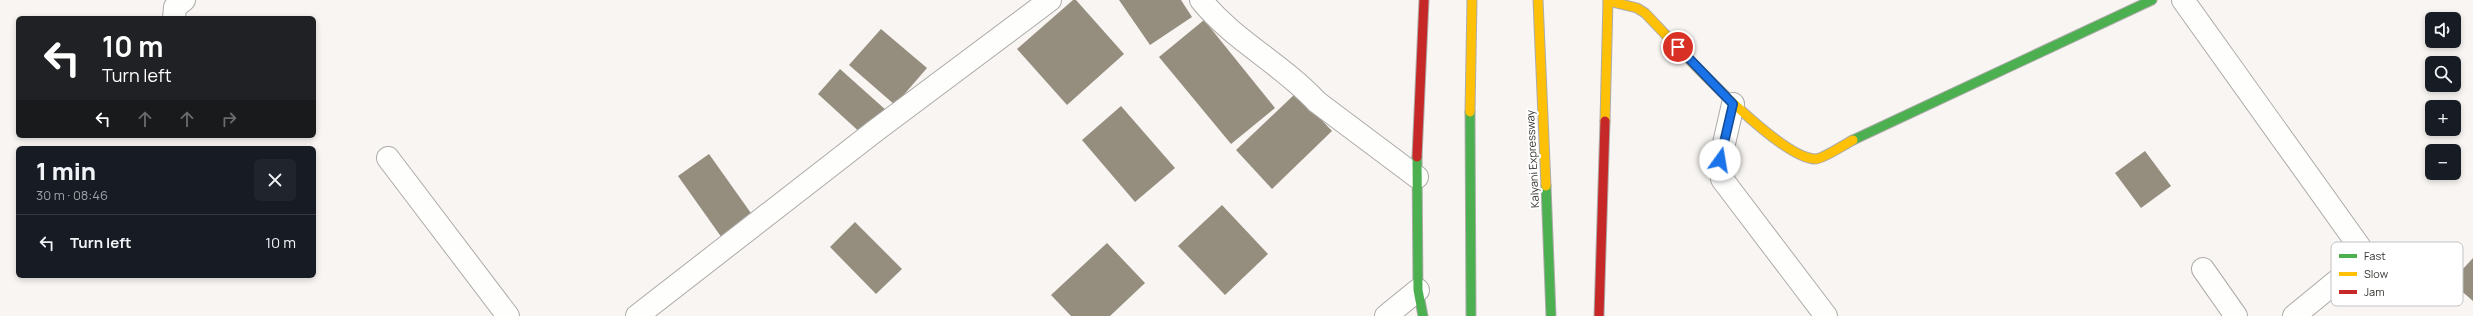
<!DOCTYPE html>
<html lang="en">
<head>
<meta charset="utf-8">
<style>
  body { margin:0; font-family:Manrope,sans-serif; background:#20242c; color:#f1f3f6; height:100vh; display:flex; flex-direction:column; font-size:15px; white-space:nowrap }
  * { box-sizing:border-box; margin:0 }
  p { font-size:13px; color:#9ea1a6 }
  .icon { flex:none; width:22px; height:22px; fill:none; stroke:currentColor; stroke-width:2; stroke-linecap:round; stroke-linejoin:round }
  .map { position:relative; flex:1; overflow:hidden }
  .details { position:absolute; left:16px; top:146px; width:300px; height:132px; display:flex; flex-direction:column; background:#171b24; border-radius:6px; box-shadow:0 2px 6px #0003 }
  .details>* { flex:none }
  .guide { position:absolute; left:16px; top:16px; width:300px; height:122px; border-radius:6px; box-shadow:0 2px 6px #0003; background:#202124; color:#fff; overflow:hidden }
  .controls { position:absolute; left:2425px; top:12px; display:grid; gap:8px }
  .controls a { display:grid; place-items:center; width:36px; height:36px; border-radius:6px; background:#171b24; box-shadow:0 2px 6px #0003; font-size:20px }
  .pin { position:absolute; display:grid; place-items:center; width:34px; height:34px; color:#fff; margin:-17px; border:2px solid #fff; border-radius:50%; box-shadow:0 1px 4px #0007 }
  .me { position:absolute; width:44px; margin:-22px; rotate:13deg; stroke-linejoin:round; filter:drop-shadow(0 0 3px #0008) }
  .turn { display:flex; align-items:center; gap:14px; height:84px; padding:0 20px; font-size:18px }
  .turn .icon { width:52px; height:52px; stroke-width:2.5 }
  .turn b { display:block; font-size:28px; line-height:34px }
  .lanes { display:flex; align-items:center; height:38px; padding:0 20px; background:#0003; justify-content:center; gap:20px; direction:ltr }
  .lanes .off { opacity:.35 }
  .round { display:grid; place-items:center; flex:none; width:42px; height:42px; border-radius:6px; background:#20242c }
  .head { display:flex; align-items:center; justify-content:space-between; height:68px; padding:0 20px }
  h1 { font-size:24px; font-weight:800; line-height:30px }
  ul { padding:0; list-style:none }
  li { display:flex; align-items:center; gap:12px; height:56px; padding:0 20px; border-top:1px solid #363941 }
  li div { flex:1 }
  li b { display:block; font-size:15px }
  li em { font-style:normal }
  .map>svg:first-child { display:block }
  .building { fill:#958e7f }
  .lines { fill:none; stroke-linecap:round; stroke-linejoin:round }
  .street-casing { stroke:#adaba9; stroke-width:24 }
  .fast-casing { stroke:#adaba9; stroke-width:11 }
  .slow-casing { stroke:#adaba9; stroke-width:11 }
  .jam-casing { stroke:#adaba9; stroke-width:11 }
  .street { stroke:#fefefd; stroke-width:22 }
  .fast { stroke:#4caf50; stroke-width:9 }
  .slow { stroke:#ffc107; stroke-width:9 }
  .jam { stroke:#c62828; stroke-width:9 }
  .route-casing { stroke:#114b97; stroke-width:10 }
  .route { stroke:#1a73e8; stroke-width:7 }
  .labels { text-anchor:middle; dominant-baseline:central; stroke-width:4; stroke-linejoin:round; paint-order:stroke }
  .street-label { font-size:11px; fill:#363532; stroke:#fff }
  .key { fill:#fff; stroke:#c3c2c2; stroke-width:1 }
  .key-label { font-size:11px; fill:#363532 }
</style>
</head>
<body>
<div class="map">
<svg width="2473" height="316" viewBox="0 0 2473 316">
  <rect width="100%" height="100%" fill="#f8f5f2"/>
  <!-- building -->
  <g class="building">
    <polygon points="1073,0 1076,0 1124,54 1067,105 1017,49"/>
    <polygon points="1119,0 1181,0 1192,17 1150,45"/>
    <polygon points="1204,20 1275,108 1231,144 1159,57"/>
    <polygon points="881,29 927,68 895,105 849,65"/>
    <polygon points="840,69 887,111 864,136 818,94"/>
    <polygon points="1296,93 1332,131 1272,189 1236,150"/>
    <polygon points="1121,106 1175,168 1135,202 1082,140"/>
    <polygon points="2145,151 2171,186 2141,208 2115,173"/>
    <polygon points="709,154 753,216 722,238 678,176"/>
    <polygon points="1222,205 1268,254 1225,295 1178,246"/>
    <polygon points="855,222 902,269 876,294 830,247"/>
    <polygon points="1107,243 1145,283 1110,316 1071,316 1051,295"/>
    <polygon points="2473,258 2473,301 2451,282"/>
  </g>
  <g class="lines">
    <defs>
      <g id="street">
        <path d="M1201,0C1233,40 1282,64 1317,102L1417,177"/>
        <polyline points="2183,0 2359,246 2361,254 2360,262 2294,316"/>
        <polyline points="174,18 175,7 184,0"/>
        <polyline points="1733,104 1720,161 1722,179 1826,316"/>
        <polyline points="388,158 508,316"/>
        <polyline points="2203,269 2236,316"/>
        <polyline points="637,316 875,131 1050,0"/>
        <polyline points="1386,316 1418,290"/>
      </g>
      <g id="fast">
        <polyline points="1470,112 1471,316"/>
        <polyline points="1853,140 2152,0"/>
        <polyline points="1417,157 1418,290 1423,316"/>
        <polyline points="1546,186 1551,316"/>
      </g>
      <g id="slow">
        <polyline points="1538,0 1546,186"/>
        <path d="M1608,1L1637,8L1645,13C1674,43 1777,158 1815,159C1823,159 1845,144 1853,140"/>
        <polyline points="1470,112 1472,0"/>
        <polyline points="1605,121 1608,0"/>
      </g>
      <g id="jam">
        <polyline points="1417,157 1424,0"/>
        <polyline points="1599,316 1605,121"/>
      </g>
    </defs>
    <!-- street casing -->
    <use href="#street" class="street-casing"/>
    <!-- fast casing -->
    <use href="#fast" class="fast-casing"/>
    <!-- slow casing -->
    <use href="#slow" class="slow-casing"/>
    <!-- jam casing -->
    <use href="#jam" class="jam-casing"/>
    <!-- street -->
    <use href="#street" class="street"/>
    <!-- fast -->
    <use href="#fast" class="fast"/>
    <!-- slow -->
    <use href="#slow" class="slow"/>
    <!-- jam -->
    <use href="#jam" class="jam"/>
  </g>
  <g class="lines">
    <defs>
      <polyline id="route" points="1678,47 1733,104 1720,160"/>
    </defs>
    <!-- route casing -->
    <use href="#route" class="route-casing"/>
    <!-- route -->
    <use href="#route" class="route"/>
  </g>
  <g class="labels">
    <!-- street labels -->
    <g class="street-label">
      <text transform="translate(1532 159) rotate(-93)">Kalyani Expressway</text>
    </g>
  </g>
  <!-- legend -->
  <rect x="2331" y="242" width="132" height="64" rx="6" class="key"/>
  <rect x="2339" y="254" width="18" height="4" fill="#4caf50"/>
  <rect x="2339" y="272" width="18" height="4" fill="#ffc107"/>
  <rect x="2339" y="290" width="18" height="4" fill="#c62828"/>
  <g class="key-label">
    <text x="2364" y="260">Fast</text>
    <text x="2364" y="278">Slow</text>
    <text x="2364" y="296">Jam</text>
  </g>
</svg>
<div class="controls">
<a><svg class="icon" aria-label="sound" viewBox="0 0 24 24"><path d="M4 9h4l5-4v14l-5-4H4zM17 9q2 3 0 6"/></svg></a>
<a><svg class="icon" aria-label="search" viewBox="0 0 24 24"><circle cx="10" cy="10" r="6"/><path d="M15 15l6 6"/></svg></a>
<a>+</a>
<a>−</a>
</div>
<div class="pin" style="left:1678px;top:47px;background:#d93025"><svg class="icon" aria-label="arrive" viewBox="0 0 24 24"><path d="M6 21V4h12l-3 4 3 4H6"/></svg></div>
<svg class="me" style="left:1720px;top:160px" viewBox="-20 -20 40 40"><circle r="19" fill="#fff"/><path d="M0-13L10 11 0 6-10 11z" fill="#1a73e8"/></svg>
<div class="guide">
<div class="turn"><svg class="icon" aria-label="left" viewBox="0 0 24 24"><path d="M17 20v-9H6M10 6l-5 5 5 5"/></svg><div><b>10 m</b>Turn left</div></div>
<div class="lanes"><svg class="icon" aria-label="left" viewBox="0 0 24 24"><path d="M17 20v-9H6M10 6l-5 5 5 5"/></svg><svg class="icon off" aria-label="ahead" viewBox="0 0 24 24"><path d="M12 20V5M6 11l6-6 6 6"/></svg><svg class="icon off" aria-label="ahead" viewBox="0 0 24 24"><path d="M12 20V5M6 11l6-6 6 6"/></svg><svg class="icon off" aria-label="right" viewBox="0 0 24 24"><path d="M7 20v-9h11M14 6l5 5-5 5"/></svg></div>
</div>
<section class="details">
<div class="head"><div><h1>1 min</h1><p>30 m · 08:46</p></div><a class="round"><svg class="icon" aria-label="close" viewBox="0 0 24 24"><path d="M6 6l12 12M18 6L6 18"/></svg></a></div>
<ul>
<li><svg class="icon" aria-label="left" viewBox="0 0 24 24"><path d="M17 20v-9H6M10 6l-5 5 5 5"/></svg><div><b>Turn left</b></div><em>10 m</em></li>
</ul>
</section>
</div>
</body>
</html>
